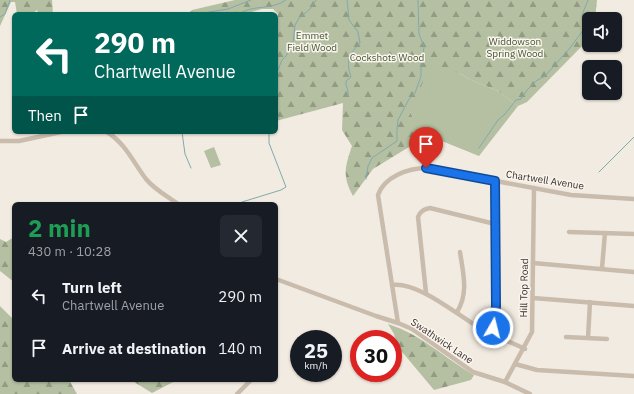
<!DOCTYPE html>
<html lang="en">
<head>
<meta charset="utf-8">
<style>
  body { margin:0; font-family:"IBM Plex Sans",sans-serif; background:#242831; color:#f1f3f6; height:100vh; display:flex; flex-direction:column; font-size:15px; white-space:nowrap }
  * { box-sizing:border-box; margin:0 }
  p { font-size:13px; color:#9ea1a6 }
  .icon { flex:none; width:22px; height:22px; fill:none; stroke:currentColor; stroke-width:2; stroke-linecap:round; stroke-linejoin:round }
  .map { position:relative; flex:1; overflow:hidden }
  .drawer { position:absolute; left:12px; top:202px; width:266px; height:180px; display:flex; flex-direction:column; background:#171b24; border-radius:6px; box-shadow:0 1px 3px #0004 }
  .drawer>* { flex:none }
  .banner { position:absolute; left:12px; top:12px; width:266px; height:122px; border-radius:6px; box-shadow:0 1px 3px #0004; background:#00695c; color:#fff; overflow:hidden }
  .controls { position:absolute; left:582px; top:12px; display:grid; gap:8px }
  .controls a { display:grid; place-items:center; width:40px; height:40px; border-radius:6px; background:#171b24; box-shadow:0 1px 3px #0004; font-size:20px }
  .speed { position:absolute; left:290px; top:330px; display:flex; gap:8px; font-size:20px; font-weight:700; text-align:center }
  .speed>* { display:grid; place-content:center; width:52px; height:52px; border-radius:50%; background:#171b24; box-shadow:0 1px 3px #0004; line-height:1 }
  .speed small { font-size:10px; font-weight:400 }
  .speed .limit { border:6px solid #d22; background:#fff; color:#111 }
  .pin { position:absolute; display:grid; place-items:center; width:34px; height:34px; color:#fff; margin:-41px -17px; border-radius:50% 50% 50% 0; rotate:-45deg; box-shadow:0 0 4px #0007 }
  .pin .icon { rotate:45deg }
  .me { position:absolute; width:44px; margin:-22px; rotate:8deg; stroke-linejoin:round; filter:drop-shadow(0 0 3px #0008) }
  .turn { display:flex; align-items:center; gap:14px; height:84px; padding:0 16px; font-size:18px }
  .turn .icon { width:52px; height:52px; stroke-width:2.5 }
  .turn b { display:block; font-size:28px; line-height:34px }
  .then { display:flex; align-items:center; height:38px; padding:0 16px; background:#0003; gap:8px; font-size:15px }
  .round { display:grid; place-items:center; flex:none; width:42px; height:42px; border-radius:6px; background:#242831 }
  .headline { display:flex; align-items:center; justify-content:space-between; height:68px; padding:0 16px }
  h1 { font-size:24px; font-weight:800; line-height:30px; color:#1e9e55 }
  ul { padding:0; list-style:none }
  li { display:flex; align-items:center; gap:12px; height:52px; padding:0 16px }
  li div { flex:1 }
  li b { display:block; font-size:15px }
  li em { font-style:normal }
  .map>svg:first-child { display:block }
  .forest { fill:url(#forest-firs) }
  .green { fill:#b4c0a1 }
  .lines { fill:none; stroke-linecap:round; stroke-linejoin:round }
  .stream { stroke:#81a9ad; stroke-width:1 }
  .minor { stroke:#c9bcad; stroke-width:4.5 }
  .route-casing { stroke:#114b97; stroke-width:10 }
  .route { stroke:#1a73e8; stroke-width:7 }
  .labels { text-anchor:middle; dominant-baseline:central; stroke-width:3; stroke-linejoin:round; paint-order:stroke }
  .park-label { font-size:10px; fill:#455530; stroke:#f9f4ed }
  .street-label { font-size:10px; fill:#38302b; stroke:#f9f4ed }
</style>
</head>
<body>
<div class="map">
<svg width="634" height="394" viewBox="0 0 634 394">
  <defs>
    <pattern id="forest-firs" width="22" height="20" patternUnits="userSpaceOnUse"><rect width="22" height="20" fill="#b4c0a1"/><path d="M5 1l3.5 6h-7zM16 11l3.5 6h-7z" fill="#939c83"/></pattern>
  </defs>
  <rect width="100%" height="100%" fill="#f2ebe1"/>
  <!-- forest -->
  <g class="forest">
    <polygon points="0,0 52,0 53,14 39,14 37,10 32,14 17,14 15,2 11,2 0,26"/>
    <path d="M235,0H597L595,19H589V36L584,44L527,102L518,106L498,91L471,80L459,73L410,111L418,129L409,147L373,169L353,196C342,176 345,167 352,146L342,130L343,103L276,121L278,14L273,9H262L244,14H187L192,10Z"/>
    <polygon points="14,237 14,282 0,271 0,239 6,242"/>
    <polygon points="0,306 14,320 14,380 69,380 77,394 0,394"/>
    <path d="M388,324C422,335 443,357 474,375L471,380L434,390L398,347L394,334Z"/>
    <polygon points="131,380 177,380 152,393"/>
  </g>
  <!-- green -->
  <g class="green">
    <polygon points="431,64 459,73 471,80 498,91 518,106 479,156 417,131 410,111"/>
    <polygon points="214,147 221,165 211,168 204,151"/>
  </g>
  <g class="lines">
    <!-- stream -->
    <g class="stream">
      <path d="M347,0L349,20L358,32L360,43C348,55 346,61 351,77L346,81C345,86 349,90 348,96"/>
      <polyline points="188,14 189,14"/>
      <polyline points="197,14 228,9 251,0"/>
      <path d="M239,14C253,4 270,11 286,0"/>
      <polyline points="0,17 5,14 10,0"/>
      <polyline points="276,75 282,60 286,56 293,43 295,25 299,18 310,9 316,0"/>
      <polyline points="182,132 185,154 191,168"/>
      <polyline points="479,148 498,120 505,114 516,100 521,99 527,90 536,81 545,76 570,48 584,29 582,15 588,0"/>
      <polyline points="599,172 634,137"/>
      <polyline points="366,179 368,166 372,158 397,141 397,129 398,120 409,99 415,93 421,76 421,64 424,47 419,34 418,0"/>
      <polyline points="242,202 281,190 286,187 269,143 269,132"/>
    </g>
    <!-- minor -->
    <g class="minor">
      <path d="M107,132C126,144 133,162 146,179C155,190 167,196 178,204"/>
      <polyline points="0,141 19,141 61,132"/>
      <polyline points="569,232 634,234"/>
      <polyline points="533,263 634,272"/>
      <polyline points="602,268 605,233"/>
      <polyline points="276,279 376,316 398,323 412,329 473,372 505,382 530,394"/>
      <path d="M392,285C417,281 456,314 477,326C492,336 509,341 525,349"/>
      <path d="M426,293L418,217C420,211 424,209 430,208L495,224"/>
      <polyline points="533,298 634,306"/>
      <path d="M457,312C469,293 463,273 460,252"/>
      <path d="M398,323L378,195C384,177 408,168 426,168L571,195L634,199"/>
      <polyline points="491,334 496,306 495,181"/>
      <polyline points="566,337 607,339"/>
      <polyline points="588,338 590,302"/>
      <polyline points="515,364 537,370 634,376"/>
      <polyline points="505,382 532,332 534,188"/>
      <polyline points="237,394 251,380"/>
    </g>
  </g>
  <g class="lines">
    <defs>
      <polyline id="route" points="426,168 495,181 496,306 493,328"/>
    </defs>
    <!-- route casing -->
    <use href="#route" class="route-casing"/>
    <!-- route -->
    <use href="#route" class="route"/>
  </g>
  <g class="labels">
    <!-- park labels -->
    <g class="park-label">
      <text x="312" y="35">Emmet<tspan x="312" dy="12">Field Wood</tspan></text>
      <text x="515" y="41">Widdowson<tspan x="515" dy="12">Spring Wood</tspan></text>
      <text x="387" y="57">Cockshots Wood</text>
    </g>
    <!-- street labels -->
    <g class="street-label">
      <text transform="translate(545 180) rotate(9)">Chartwell Avenue</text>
      <text transform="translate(524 288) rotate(-89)">Hill Top Road</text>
      <text transform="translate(442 341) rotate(34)">Swathwick Lane</text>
    </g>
  </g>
</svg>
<div class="controls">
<a><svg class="icon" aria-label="sound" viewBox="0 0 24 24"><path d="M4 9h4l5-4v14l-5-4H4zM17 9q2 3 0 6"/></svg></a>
<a><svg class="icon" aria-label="search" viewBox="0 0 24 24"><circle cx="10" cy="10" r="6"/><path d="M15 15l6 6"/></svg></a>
</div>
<div class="speed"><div>25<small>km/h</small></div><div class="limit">30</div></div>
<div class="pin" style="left:426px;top:168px;background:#d93025"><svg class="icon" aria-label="arrive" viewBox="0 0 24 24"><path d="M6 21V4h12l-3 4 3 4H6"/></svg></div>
<svg class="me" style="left:493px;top:328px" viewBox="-20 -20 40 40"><circle r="17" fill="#1a73e8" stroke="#fff" stroke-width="3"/><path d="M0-11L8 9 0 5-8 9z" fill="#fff"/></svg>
<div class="banner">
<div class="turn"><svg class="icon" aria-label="left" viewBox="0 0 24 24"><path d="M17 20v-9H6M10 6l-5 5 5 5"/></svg><div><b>290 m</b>Chartwell Avenue</div></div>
<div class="then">Then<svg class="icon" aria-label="arrive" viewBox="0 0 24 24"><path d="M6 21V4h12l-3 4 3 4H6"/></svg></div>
</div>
<section class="drawer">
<div class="headline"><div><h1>2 min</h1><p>430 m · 10:28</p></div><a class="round"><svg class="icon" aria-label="close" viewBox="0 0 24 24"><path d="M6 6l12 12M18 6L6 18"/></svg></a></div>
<ul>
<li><svg class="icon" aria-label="left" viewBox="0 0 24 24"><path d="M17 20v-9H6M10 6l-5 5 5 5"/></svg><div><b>Turn left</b><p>Chartwell Avenue</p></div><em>290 m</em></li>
<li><svg class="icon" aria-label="arrive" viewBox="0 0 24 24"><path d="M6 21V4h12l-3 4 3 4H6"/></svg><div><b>Arrive at destination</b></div><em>140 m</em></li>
</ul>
</section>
</div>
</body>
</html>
